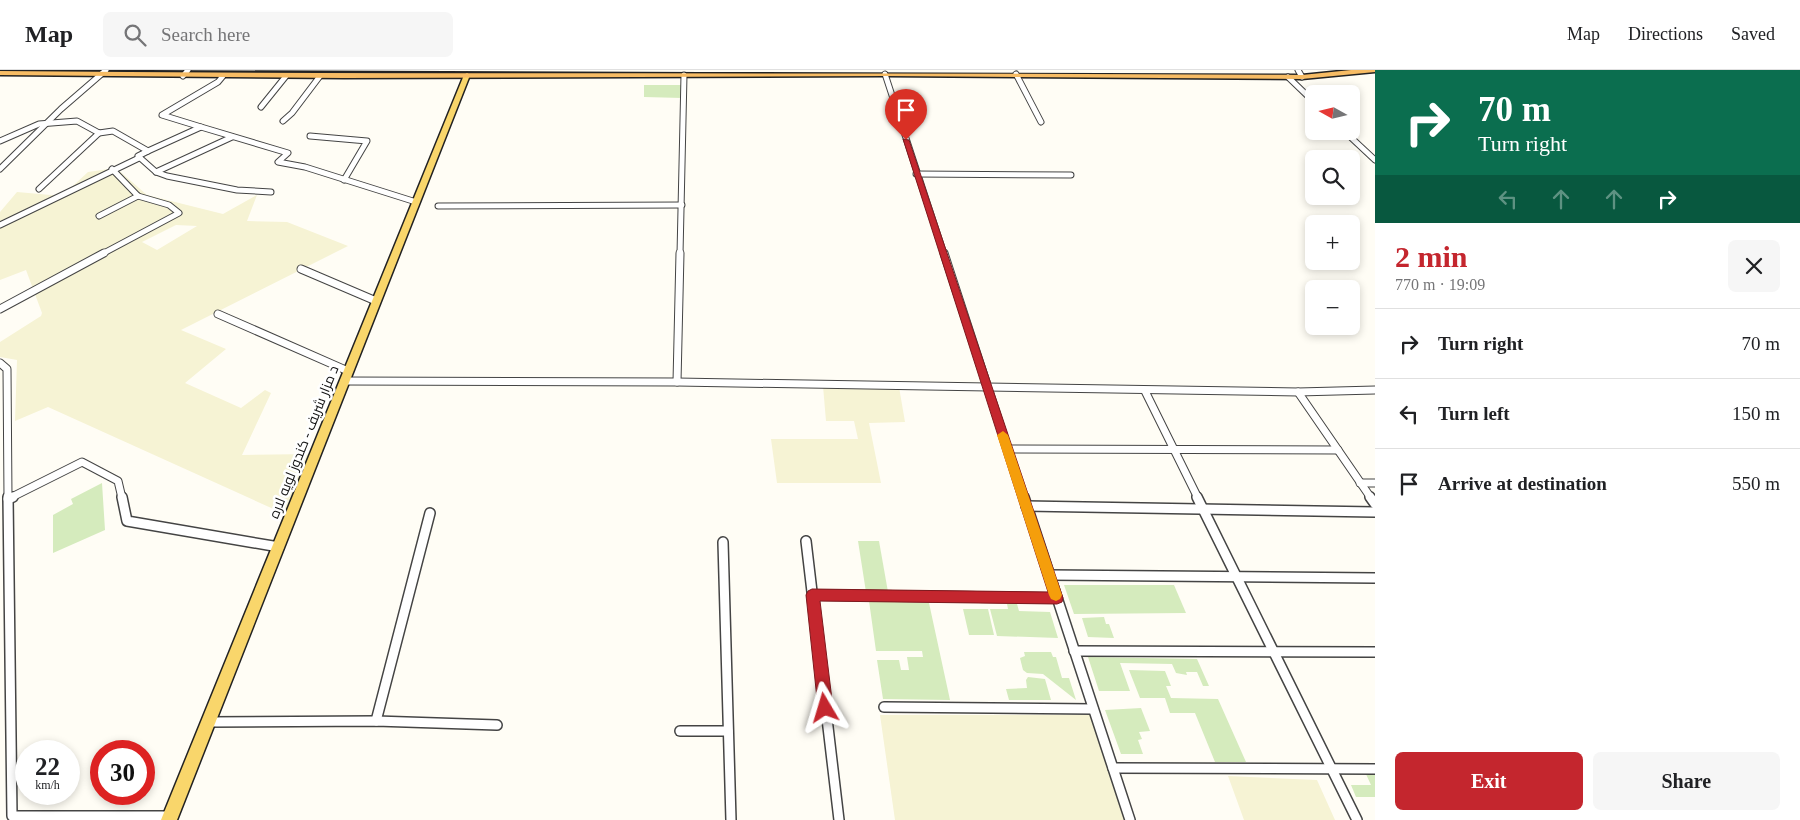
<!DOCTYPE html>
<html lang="en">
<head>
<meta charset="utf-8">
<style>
  body { margin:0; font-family:"Times New Roman",Cairo,serif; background:#f6f6f6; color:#202124; height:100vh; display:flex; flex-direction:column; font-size:19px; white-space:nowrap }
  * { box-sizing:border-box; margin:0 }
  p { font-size:16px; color:#757577 }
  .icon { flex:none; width:28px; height:28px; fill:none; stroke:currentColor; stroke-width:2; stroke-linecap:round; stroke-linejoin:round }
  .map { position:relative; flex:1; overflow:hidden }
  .sheet { display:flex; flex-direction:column; background:#fff; width:425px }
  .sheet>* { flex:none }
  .hud { background:#0b6e4f; color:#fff; overflow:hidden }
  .needle { width:32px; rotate:278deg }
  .controls { position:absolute; left:1305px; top:15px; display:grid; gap:10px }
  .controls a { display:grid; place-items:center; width:55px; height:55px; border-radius:8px; background:#fff; box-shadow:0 2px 8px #0003; font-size:25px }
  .speed { position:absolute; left:15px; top:670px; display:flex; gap:10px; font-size:25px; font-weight:700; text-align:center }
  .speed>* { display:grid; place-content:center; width:65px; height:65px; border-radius:50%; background:#fff; box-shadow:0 2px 8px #0003; line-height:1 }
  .speed small { font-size:12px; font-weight:400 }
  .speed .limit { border:8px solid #d22; background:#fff; color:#111 }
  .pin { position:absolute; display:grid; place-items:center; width:42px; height:42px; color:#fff; margin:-51px -21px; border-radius:50% 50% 50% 0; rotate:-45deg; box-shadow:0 0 5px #0007 }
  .pin .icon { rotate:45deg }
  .me { position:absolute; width:55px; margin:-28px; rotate:353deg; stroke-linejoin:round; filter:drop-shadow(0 0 4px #0008) }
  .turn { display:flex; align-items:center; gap:18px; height:105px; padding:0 20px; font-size:22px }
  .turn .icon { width:65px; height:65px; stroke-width:2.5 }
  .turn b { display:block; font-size:35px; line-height:42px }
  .lanes { display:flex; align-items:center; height:48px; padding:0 20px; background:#0003; justify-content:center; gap:25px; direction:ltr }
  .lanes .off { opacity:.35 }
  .round { display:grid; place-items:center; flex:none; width:52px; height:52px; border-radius:8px; background:#f6f6f6 }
  .summary { display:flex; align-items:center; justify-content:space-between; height:85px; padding:0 20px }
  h1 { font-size:30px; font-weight:600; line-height:38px; color:#c4262e }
  .button { display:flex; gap:10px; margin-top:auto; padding:10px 20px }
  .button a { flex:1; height:58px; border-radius:8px; background:#c4262e; color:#fff; font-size:20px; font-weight:600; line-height:58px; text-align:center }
  .button a+a { background:#f6f6f6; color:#202124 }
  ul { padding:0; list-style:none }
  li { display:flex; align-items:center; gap:15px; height:70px; padding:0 20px; border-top:1px solid #e0e0e0 }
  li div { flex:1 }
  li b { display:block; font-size:19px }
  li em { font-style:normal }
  header { display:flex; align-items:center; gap:30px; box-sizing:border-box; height:70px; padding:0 25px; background:#fff; border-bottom:1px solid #e0e0e0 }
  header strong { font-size:24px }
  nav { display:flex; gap:28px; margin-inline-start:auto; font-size:18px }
  .search { width:350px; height:45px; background:#f6f6f6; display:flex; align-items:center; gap:12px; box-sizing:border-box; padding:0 18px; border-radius:8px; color:#757577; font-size:19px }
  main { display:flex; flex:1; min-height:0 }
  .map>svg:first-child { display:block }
  .farmland { fill:#f6f3d4; fill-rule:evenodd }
  .green { fill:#d5ebbd }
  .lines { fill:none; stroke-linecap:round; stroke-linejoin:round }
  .minor-far2-casing { stroke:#444; stroke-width:7 }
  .minor-far1-casing { stroke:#444; stroke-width:9 }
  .minor-casing { stroke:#444; stroke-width:12 }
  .primary-casing { stroke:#222; stroke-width:3 }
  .trunk-casing { stroke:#222; stroke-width:3 }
  .minor-far2 { stroke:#fff; stroke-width:5 }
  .minor-far1 { stroke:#fff; stroke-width:7 }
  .minor { stroke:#fff; stroke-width:9 }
  .primary { fill:#f9d66b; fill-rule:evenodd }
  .trunk { fill:#f7bc64; fill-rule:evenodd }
  .route { fill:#c4262e; stroke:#7f191e }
  .slow { fill:#f59e0b }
  .labels { text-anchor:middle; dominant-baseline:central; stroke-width:5; stroke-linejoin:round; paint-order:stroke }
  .street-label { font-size:14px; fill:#111; stroke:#fff }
</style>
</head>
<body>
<header>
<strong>Map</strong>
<div class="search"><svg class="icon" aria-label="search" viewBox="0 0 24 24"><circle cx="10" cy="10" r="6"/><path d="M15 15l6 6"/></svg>Search here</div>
<nav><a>Map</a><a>Directions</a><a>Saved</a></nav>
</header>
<main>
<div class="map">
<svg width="1375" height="750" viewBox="0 0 1375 750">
  <rect width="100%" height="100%" fill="#fffdf5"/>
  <!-- farmland -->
  <g class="farmland">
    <path d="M116,98L147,125L223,144L257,125L247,151L287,152L348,176L181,260L226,279L185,313L241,338L265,320L271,323L242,385L313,384L289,446L48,337L15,351L17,290L0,287V272L41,246L42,243L26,200L0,210V142L17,122L62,126L88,102ZM176,155L197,156L157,180L142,172Z"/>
    <polygon points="823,316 899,317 905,352 869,353 881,413 777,413 771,369 858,369 854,351 826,351"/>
    <polygon points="880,645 1090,645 1124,750 895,750"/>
    <polygon points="1228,706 1317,710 1335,750 1244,750"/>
  </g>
  <!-- green -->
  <g class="green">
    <polygon points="644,15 683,15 682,28 644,27"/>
    <polygon points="102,413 105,460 53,483 53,445 73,434 71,429"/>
    <polygon points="858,471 879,471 888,522 866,522"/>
    <polygon points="1064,515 1174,515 1186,543 1074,544"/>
    <polygon points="869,531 929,533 950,630 883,629 877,590 899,590 901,600 909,600 907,587 923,587 922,581 876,581"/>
    <polygon points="1007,534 1017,534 1019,541 1050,542 1058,568 997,566 990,539 1008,539"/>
    <polygon points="963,539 988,539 994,565 969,565"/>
    <polygon points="1104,547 1106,554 1109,554 1114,568 1088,567 1082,548"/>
    <polygon points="1024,582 1051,582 1053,587 1056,587 1062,608 1069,608 1076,630 1043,604 1027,603 1023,600 1020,588 1025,586"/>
    <polygon points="1088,587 1197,589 1209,616 1203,616 1197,602 1186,602 1187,605 1176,603 1172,594 1120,593 1130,621 1099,621"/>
    <polygon points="1129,600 1165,601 1171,616 1166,616 1171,628 1218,629 1246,692 1215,692 1195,643 1170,643 1165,628 1140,628"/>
    <polygon points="1028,607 1045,609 1051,630 1009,630 1006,619 1027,618 1026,610"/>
    <polygon points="1141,638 1150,661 1139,662 1142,669 1138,670 1143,684 1121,684 1105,640"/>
    <polygon points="1365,702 1375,703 1375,727 1356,727 1351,715 1371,715"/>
  </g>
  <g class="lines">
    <defs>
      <g id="minor-far2">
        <polyline points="1298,0 1302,7"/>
        <polyline points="885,4 944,184"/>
        <polyline points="1016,4 1041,52"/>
        <polyline points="183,6 188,0"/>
        <polyline points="1288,7 1314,32"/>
        <polyline points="261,37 286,6"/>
        <polyline points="283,51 292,43 320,6"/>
        <polyline points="201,57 288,83 278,92 305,97 416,132"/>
        <polyline points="1344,61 1375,90"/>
        <polyline points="310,66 367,71 344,110"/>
        <polyline points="0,71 39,54 77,51 99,63 113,61 148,81 138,86 156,102 167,106 237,120 271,122"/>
        <polyline points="148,81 201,57 162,45 218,12 223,6"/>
        <polyline points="0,99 61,39 106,0"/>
        <polyline points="156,102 232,67"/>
        <polyline points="916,104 1071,105"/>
        <polyline points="39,119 99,63"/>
        <polyline points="438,136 682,135"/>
        <polyline points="99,146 138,126"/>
        <polyline points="0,155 139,88"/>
        <polyline points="102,184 179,143 169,135 138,126 112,99"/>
        <polyline points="680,184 684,5"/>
      </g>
      <g id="minor-far1">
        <polyline points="944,183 1024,428"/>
        <polyline points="301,199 376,231"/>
        <polyline points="0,239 104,183"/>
        <polyline points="218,244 348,301"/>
        <polyline points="0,293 7,299 8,428"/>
        <polyline points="344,311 677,312 1298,322 1375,320"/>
        <polyline points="677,312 680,183"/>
        <polyline points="1145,321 1198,428"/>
        <polyline points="1298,322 1371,428"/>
        <polyline points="1007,379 1338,380"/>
        <polyline points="1360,413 1375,413"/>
        <polyline points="10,428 82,392 118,411 122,428"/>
      </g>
      <g id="minor">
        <polyline points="8,427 12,746 171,746"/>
        <polyline points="122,427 127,451 279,477"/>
        <polyline points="1024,427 1130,750"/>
        <polyline points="1197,427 1357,750"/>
        <polyline points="1370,427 1375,434"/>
        <polyline points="8,429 13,427"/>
        <polyline points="1026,436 1375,442"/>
        <polyline points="806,471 839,750"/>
        <polyline points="723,472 731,750"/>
        <polyline points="1049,505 1375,508"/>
        <polyline points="812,525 1057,528"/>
        <polyline points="1074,581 1375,582"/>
        <polyline points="884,637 1093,639"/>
        <polyline points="376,651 430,443"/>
        <polyline points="207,652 376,651 497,655"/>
        <polyline points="680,661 728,661"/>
        <polyline points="1113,698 1375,699"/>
      </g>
      <polygon id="primary" points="467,3 470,5 177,750 161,750 464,5"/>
      <path id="trunk" d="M1351,0H1375V2L1302,9L885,6L344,8L0,5V1C434,5 868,2 1302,5Z"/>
    </defs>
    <!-- minor-far2 casing -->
    <use href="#minor-far2" class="minor-far2-casing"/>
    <!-- minor-far1 casing -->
    <use href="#minor-far1" class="minor-far1-casing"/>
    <!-- minor casing -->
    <use href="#minor" class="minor-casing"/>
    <!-- primary casing -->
    <use href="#primary" class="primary-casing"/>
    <!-- trunk casing -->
    <use href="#trunk" class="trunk-casing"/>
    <!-- minor-far2 -->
    <use href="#minor-far2" class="minor-far2"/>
    <!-- minor-far1 -->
    <use href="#minor-far1" class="minor-far1"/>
    <!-- minor -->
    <use href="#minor" class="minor"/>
    <!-- primary -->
    <use href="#primary" class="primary"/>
    <!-- trunk -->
    <use href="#trunk" class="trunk"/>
  </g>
  <!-- route -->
  <polygon class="route" points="903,69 909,70 1063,528 1062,532 1057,534 820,531 833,638 831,643 825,645 820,643 818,638 806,525 808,521 812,519 1048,522"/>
  <!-- slow -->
  <polygon class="slow" points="1003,361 1008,365 1062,525 1060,529 1056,531 1051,529 1049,525 997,365"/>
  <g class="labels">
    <!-- street labels -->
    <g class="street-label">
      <text transform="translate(304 372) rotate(-68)">د مزار شریف - کندوز لویه لاره</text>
    </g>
  </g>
</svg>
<div class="controls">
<a><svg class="needle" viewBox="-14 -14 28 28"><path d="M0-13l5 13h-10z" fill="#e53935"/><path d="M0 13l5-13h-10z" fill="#757577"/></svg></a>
<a><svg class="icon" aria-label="search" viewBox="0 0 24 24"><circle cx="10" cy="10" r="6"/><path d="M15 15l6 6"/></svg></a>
<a>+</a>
<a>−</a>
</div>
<div class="speed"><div>22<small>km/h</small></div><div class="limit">30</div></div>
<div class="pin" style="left:906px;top:70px;background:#d93025"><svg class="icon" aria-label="arrive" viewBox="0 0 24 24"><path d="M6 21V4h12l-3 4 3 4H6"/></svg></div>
<svg class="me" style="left:825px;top:638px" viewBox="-20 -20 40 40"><path d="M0-17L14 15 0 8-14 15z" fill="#c4262e" stroke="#fff" stroke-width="4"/></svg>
</div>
<section class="sheet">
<div class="hud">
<div class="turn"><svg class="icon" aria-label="right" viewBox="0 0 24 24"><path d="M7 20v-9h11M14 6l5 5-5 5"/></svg><div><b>70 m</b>Turn right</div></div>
<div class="lanes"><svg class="icon off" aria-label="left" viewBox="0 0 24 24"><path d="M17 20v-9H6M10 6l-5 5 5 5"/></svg><svg class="icon off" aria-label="ahead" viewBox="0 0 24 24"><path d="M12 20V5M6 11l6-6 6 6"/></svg><svg class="icon off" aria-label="ahead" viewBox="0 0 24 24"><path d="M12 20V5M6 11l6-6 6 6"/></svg><svg class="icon" aria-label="right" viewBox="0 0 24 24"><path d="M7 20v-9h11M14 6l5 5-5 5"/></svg></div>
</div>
<div class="summary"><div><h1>2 min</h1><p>770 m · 19:09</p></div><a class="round"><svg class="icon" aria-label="close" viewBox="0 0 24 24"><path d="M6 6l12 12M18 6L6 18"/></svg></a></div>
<ul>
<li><svg class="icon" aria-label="right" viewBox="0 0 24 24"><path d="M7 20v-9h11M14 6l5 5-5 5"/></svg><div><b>Turn right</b></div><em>70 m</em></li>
<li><svg class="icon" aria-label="left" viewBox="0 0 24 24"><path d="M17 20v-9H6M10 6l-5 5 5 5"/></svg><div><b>Turn left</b></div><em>150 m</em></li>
<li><svg class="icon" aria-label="arrive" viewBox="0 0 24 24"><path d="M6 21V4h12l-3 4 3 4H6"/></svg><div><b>Arrive at destination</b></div><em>550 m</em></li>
</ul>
<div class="button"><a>Exit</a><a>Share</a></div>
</section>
</main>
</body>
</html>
